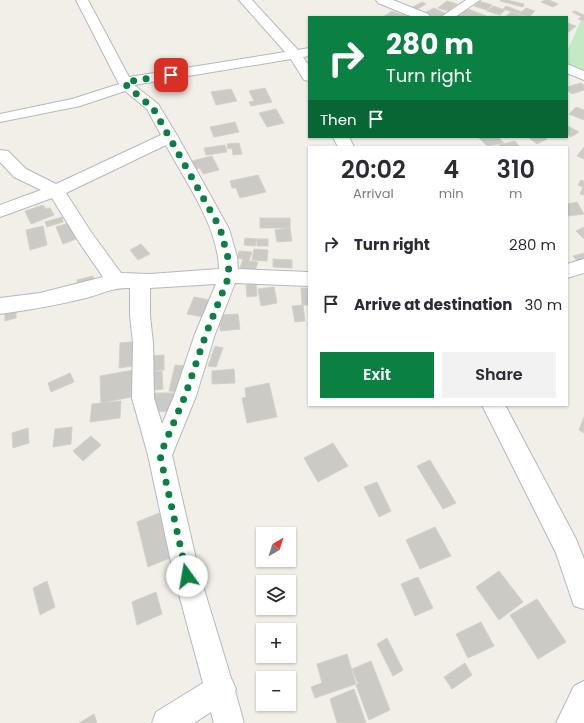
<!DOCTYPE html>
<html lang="en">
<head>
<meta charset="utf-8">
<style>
  body { margin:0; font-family:Poppins,sans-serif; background:#f2f2f3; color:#2b2b33; height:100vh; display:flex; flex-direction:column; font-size:15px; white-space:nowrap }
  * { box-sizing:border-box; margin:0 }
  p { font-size:13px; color:#7c7c81 }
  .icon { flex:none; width:22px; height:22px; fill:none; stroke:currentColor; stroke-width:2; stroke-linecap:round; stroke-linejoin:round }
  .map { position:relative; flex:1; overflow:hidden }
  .drawer { position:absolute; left:308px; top:146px; width:260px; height:260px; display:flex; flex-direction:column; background:#fff; border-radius:0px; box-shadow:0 1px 3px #0004 }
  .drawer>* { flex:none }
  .banner { position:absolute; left:308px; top:16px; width:260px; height:122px; border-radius:0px; box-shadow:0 1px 3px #0004; background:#0b8043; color:#fff; overflow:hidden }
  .needle { width:26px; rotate:39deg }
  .controls { position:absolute; left:256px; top:527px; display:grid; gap:8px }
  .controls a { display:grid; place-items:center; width:40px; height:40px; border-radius:0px; background:#fff; box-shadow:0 1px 3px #0004; font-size:20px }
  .pin { position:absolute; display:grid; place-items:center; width:34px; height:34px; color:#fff; margin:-17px; border-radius:8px; box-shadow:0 2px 6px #0006 }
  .me { position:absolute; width:44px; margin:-22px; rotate:347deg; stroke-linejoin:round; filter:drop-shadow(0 0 3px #0008) }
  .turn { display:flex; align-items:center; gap:14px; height:84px; padding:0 12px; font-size:18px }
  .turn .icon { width:52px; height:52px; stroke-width:2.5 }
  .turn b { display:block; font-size:28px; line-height:34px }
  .then { display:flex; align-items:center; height:38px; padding:0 12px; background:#0003; gap:8px; font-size:15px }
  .eta { display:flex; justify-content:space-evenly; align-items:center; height:68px; text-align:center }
  .eta b { font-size:24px; font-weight:600; line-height:28px }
  .cta { display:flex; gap:8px; margin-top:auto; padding:8px 12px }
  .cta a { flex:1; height:46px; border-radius:0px; background:#0b8043; color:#fff; font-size:16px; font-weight:600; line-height:46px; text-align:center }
  .cta a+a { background:#f2f2f3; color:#2b2b33 }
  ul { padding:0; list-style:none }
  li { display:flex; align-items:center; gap:12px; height:60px; padding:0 12px }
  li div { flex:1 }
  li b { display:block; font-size:15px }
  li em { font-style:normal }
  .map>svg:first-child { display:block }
  .green { fill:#c5e8c5 }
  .building { fill:#cccac5; stroke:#d6d1c6 }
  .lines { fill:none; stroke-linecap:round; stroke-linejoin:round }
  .minor-casing { stroke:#b5b8bc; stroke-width:2 }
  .minor { fill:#fff; fill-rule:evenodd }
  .route { stroke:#0b8043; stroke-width:7; stroke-dasharray:0 12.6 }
</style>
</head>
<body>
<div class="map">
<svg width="584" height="723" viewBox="0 0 584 723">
  <rect width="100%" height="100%" fill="#f1efe8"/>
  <!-- green -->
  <polygon class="green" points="584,13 584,72 567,66 567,52"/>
  <!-- building -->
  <g class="building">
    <polygon points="501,0 507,0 524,4 523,7 500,1"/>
    <polygon points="545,0 549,0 558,4 553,7 541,2"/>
    <polygon points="447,1 457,4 448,11 438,8"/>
    <polygon points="479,1 492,5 487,10 474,6"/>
    <polygon points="422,2 426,4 416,10 411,8"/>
    <polygon points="493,6 505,10 500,15 487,11"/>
    <polygon points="506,6 522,12 518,14 503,9"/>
    <polygon points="434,8 447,14 441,17 431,17 424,13"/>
    <polygon points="526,8 535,11 529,17 519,14"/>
    <polygon points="468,9 486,16 457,16"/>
    <polygon points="392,11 409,17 383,17"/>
    <polygon points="575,11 584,15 584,21 578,19 582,17 572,12"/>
    <polygon points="511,12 525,17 505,17"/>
    <polygon points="567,23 576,26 569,32 567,31"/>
    <polygon points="581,83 584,85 584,90 572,94 567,90 567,87"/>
    <polygon points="265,88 272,102 251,106 249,102 254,101 249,91"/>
    <polygon points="231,89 237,101 216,105 211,92"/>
    <polygon points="576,107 584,110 584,120 569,114"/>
    <polygon points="276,109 284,123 267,127 259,113"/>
    <polygon points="235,122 239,132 214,137 210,127"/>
    <polygon points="567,126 568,126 579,132 571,137 567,134"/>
    <polygon points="478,137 498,137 504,143 487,146"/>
    <polygon points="528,137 544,137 547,139 537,144"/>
    <polygon points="515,141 520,147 501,147 499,145"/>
    <polygon points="239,143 242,154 233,155 232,148 228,149 227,144"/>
    <polygon points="225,145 227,152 206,155 204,148"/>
    <polygon points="584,147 584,159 577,156"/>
    <polygon points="212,156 219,170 203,174 200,168 196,169 192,161"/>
    <polygon points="258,175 266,192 240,198 236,188 232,188 230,181"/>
    <polygon points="581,180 584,181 584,195 580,194 583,187 578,185"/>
    <polygon points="577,202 584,214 568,216 567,204"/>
    <polygon points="43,205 46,209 50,208 54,215 31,224 25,211"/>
    <polygon points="62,217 63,222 47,227 45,222"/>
    <rect x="260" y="218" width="30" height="10"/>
    <polygon points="69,223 76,239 63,244 56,227"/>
    <polygon points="43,226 47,245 30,250 26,230"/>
    <polygon points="584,227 584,239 576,231"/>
    <polygon points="290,228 292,241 277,242 275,230"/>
    <polygon points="245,238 257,239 255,246 244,245"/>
    <rect x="257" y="239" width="11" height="7"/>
    <polygon points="141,244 150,254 138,260 130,250"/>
    <polygon points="254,249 268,250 267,261 252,260"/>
    <polygon points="239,251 252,252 249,261 258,262 254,273 239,271 243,259 237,258"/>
    <polygon points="584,253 584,262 579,263 573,256"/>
    <polygon points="273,259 292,260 292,268 273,267"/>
    <polygon points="93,276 95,283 78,288 77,280"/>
    <polygon points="256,284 257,296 247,297 246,285"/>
    <polygon points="274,287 277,303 261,306 258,289"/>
    <polygon points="301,288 309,288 309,305 302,305"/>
    <polygon points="194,297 210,300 203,317 187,314"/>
    <polygon points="303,305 305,321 295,322 292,306"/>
    <polygon points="16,307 16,318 5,321 5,310"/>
    <polygon points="238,314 240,329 220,331 220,315"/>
    <polygon points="139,341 139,365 119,368 120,343"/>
    <polygon points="215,346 223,348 216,367 208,366"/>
    <polygon points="164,355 164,370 148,371 149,356"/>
    <polygon points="175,365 185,366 178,392 169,391"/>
    <polygon points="139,369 141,395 101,403 100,376"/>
    <polygon points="234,369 235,383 212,384 212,371"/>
    <polygon points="162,371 163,389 147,391 147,372"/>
    <polygon points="70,373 74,382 51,392 48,383"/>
    <polygon points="269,383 277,417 247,423 242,398 246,397 245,388"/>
    <polygon points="154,393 175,393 172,412 150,411"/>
    <polygon points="121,401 120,418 90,422 92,404"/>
    <polygon points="584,417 584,433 579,430"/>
    <polygon points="72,427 71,444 53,447 55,429"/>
    <polygon points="28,428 29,443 13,448 12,433"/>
    <polygon points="91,436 101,445 83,461 73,451"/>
    <polygon points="333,443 348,466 318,482 304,458"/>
    <polygon points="430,460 456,503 443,509 417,466"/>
    <polygon points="377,482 391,511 379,517 364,487"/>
    <polygon points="159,513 172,557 148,567 137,522"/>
    <polygon points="435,527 451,556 420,569 406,540"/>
    <polygon points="499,571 523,602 499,620 476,587"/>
    <polygon points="418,577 433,608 415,616 401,584"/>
    <polygon points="47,581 55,607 40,615 33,588"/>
    <polygon points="156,592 162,614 137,625 132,602"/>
    <polygon points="537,599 566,642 538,659 510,615"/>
    <polygon points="481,622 494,646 468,658 456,634"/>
    <polygon points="387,638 403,670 393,676 377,644"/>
    <polygon points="347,654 356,684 315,698 311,687 322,683 317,664"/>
    <polygon points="371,661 390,710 369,720 356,685 358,684 352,669"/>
    <polygon points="465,663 472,675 452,689 444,677"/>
    <polygon points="354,689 366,723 337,723 330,699"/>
    <polygon points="94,714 97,723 79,723"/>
  </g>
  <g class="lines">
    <defs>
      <g id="minor">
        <path d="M76,0H88L129,77L285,52L239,0H252L298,50L309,48V56L303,57L309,66V81L304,80L291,59L134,85L158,104L178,137L229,229L237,257L238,269L309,272V286L235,283L215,334L196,396L172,455L200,576L231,678L236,689L235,691L244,723H214L211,712L194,723H152L156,712L203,683L174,576L148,455L132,398L133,343L130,316V288C114,287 101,294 86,298C57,305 29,310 0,314V298L40,293L103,277L79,242L52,198L0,217V205L41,190L14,177L0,162V150L8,151L26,169L56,184L161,135L147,109L125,91L80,106L0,122V114L72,99L119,84ZM166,145C186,183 218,226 219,269L150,274L121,273L91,232L66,193ZM216,284L195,334L174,396L162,424L154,398L153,343L150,316V288Z"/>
        <polygon points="376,0 393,0 428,14 430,17 413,17 378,3"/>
        <polygon points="466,0 480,0 455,17 441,17"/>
        <polygon points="567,64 584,71 584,80 567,73"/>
        <polygon points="333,137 349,137 354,147 338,147"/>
        <polygon points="584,259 584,273 567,278 567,264"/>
        <polygon points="482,405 505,405 576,539 584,559 584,609 574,606 556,553"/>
        <polygon points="584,681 584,723 556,723 574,686"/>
      </g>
    </defs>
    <!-- minor casing -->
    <use href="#minor" class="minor-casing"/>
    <!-- minor -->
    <use href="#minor" class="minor"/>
  </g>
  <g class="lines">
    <!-- route -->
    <polyline class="route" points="171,75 125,82 127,86 153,108 220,228 228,258 229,276 206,334 185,396 160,455 187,576"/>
  </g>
</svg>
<div class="controls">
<a><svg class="needle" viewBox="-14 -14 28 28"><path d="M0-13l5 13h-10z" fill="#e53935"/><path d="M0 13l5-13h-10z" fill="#7c7c81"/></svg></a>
<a><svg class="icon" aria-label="layers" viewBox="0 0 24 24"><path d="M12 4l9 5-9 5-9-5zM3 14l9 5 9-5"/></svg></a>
<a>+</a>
<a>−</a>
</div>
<div class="pin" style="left:171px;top:75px;background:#d93025"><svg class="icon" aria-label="arrive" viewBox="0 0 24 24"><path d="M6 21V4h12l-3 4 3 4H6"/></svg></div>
<svg class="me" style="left:187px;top:576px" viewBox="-20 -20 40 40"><circle r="19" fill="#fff"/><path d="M0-13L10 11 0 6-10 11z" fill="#0b8043"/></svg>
<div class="banner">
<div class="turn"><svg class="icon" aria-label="right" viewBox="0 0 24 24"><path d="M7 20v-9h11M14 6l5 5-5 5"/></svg><div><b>280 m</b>Turn right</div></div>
<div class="then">Then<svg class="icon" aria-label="arrive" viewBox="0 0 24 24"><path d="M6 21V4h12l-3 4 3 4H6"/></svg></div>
</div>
<section class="drawer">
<div class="eta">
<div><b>20:02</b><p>Arrival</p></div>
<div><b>4</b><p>min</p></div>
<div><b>310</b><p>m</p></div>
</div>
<ul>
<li><svg class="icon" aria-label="right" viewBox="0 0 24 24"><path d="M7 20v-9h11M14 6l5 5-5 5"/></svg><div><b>Turn right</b></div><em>280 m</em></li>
<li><svg class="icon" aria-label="arrive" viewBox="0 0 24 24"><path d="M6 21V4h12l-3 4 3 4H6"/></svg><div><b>Arrive at destination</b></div><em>30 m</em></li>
</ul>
<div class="cta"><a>Exit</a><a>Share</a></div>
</section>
</div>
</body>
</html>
